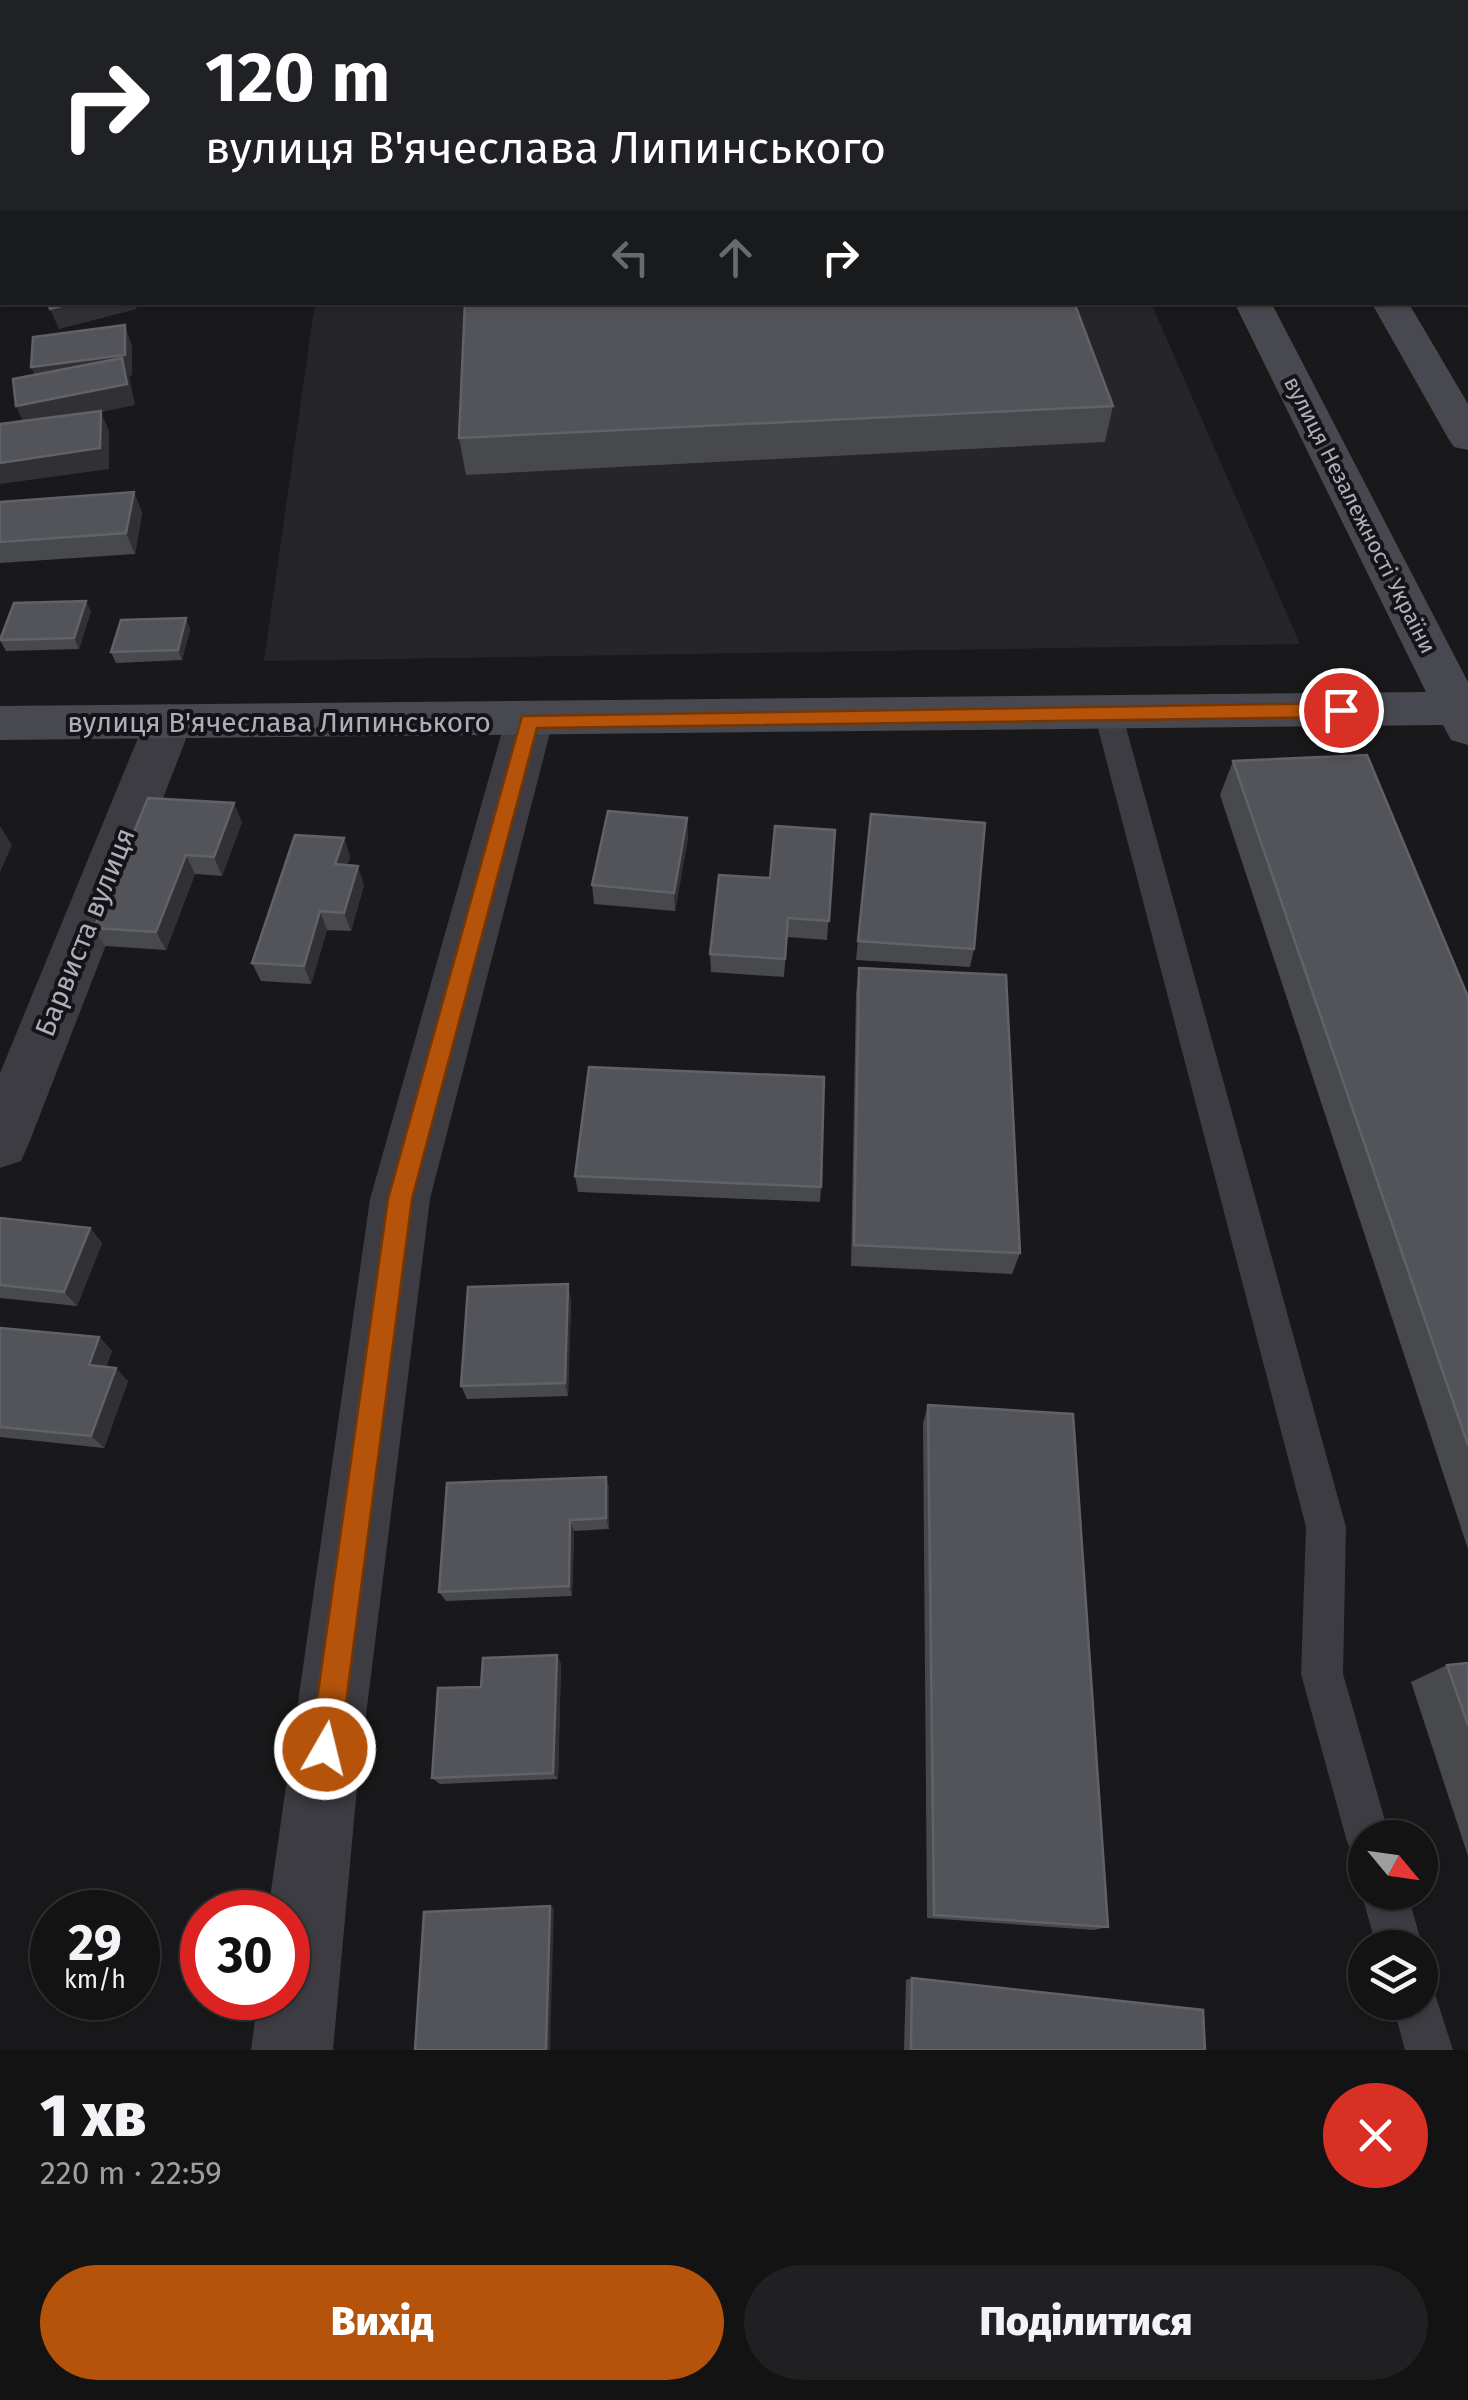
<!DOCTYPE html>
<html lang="uk">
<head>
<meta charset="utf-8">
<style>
  body { margin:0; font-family:"Fira Sans",sans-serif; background:#202022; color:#f1f3f6; height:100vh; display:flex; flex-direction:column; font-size:38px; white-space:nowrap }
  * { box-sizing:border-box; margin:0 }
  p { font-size:32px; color:#9d9ea0 }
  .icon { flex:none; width:55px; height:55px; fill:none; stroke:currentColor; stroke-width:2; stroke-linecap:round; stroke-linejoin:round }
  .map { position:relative; height:2050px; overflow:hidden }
  .side { display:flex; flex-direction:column; background:#131314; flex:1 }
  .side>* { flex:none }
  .hud { position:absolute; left:0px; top:0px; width:1470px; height:305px; box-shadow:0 2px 8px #0004,0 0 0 2px #323234; background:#202124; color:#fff; overflow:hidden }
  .needle { width:65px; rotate:119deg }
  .buttons { position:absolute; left:1348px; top:1820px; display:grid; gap:20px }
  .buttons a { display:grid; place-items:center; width:90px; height:90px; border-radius:50%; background:#131314; box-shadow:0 2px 8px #0004,0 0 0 2px #323234; font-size:50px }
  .speed { position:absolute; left:30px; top:1890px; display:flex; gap:20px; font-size:50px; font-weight:700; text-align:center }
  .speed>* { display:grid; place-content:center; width:130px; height:130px; border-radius:50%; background:#131314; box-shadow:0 2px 8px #0004,0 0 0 2px #323234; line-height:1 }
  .speed small { font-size:25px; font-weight:400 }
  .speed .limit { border:15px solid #d22; background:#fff; color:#111 }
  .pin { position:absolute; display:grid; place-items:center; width:85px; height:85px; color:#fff; margin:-42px; border:5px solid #fff; border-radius:50%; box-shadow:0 2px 10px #0007 }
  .me { position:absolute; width:110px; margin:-55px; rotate:8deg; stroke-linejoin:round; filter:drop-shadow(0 0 8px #0008) }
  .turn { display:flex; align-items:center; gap:35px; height:210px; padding:0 40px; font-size:45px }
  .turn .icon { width:130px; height:130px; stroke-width:2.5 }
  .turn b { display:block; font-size:70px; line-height:85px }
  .lanes { display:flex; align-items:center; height:95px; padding:0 40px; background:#0003; justify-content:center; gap:50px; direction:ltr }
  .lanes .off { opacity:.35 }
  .round { display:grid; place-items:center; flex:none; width:105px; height:105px; border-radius:52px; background:#202022 }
  .overview { display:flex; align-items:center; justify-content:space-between; height:170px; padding:0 40px }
  h1 { font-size:60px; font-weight:800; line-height:75px }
  .action { display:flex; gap:20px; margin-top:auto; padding:20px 40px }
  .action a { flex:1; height:115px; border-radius:60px; background:#b45309; color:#fff; font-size:40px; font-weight:800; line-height:115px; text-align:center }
  .action a+a { background:#202022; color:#f1f3f6 }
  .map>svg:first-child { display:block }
  .built { fill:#262528 }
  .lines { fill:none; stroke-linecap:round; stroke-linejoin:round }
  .lane { fill:#3c3c42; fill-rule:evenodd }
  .street { fill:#3c3c42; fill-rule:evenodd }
  .secondary { fill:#484950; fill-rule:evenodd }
  .wall { fill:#48494d }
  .shaded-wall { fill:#313134 }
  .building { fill:#535459; stroke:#616268; stroke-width:2.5 }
  .route { fill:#b45309; stroke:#753606; stroke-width:2.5 }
  .labels { text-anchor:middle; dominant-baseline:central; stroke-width:8; stroke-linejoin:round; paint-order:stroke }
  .far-street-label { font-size:22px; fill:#acaebb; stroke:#141416 }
  .street-label { font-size:28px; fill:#acaebb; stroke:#141416 }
</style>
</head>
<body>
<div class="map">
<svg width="1468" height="2050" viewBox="0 0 1468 2050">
  <rect width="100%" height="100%" fill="#19191b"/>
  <!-- built -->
  <polygon class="built" points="315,302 1151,303 1300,644 264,661"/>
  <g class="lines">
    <!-- lane -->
    <g class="lane">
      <polygon points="1108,703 1122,713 1346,1527 1343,1674 1390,1838 1365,1838 1365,1859 1352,1854 1346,1838 1301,1674 1306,1527 1094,713"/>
      <polygon points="1365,1883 1365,1892 1407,1892 1423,1948 1420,1956 1420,1948 1377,1948 1361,1892"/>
      <polygon points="1420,1980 1432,1985 1453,2050 1405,2050 1392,2002 1420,2002"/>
    </g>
    <!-- street -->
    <g class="street">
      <polygon points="0,2 2,3 2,26 0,25"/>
      <polygon points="2,157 2,192 0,193 0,158"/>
      <polygon points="169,704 186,709 193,721 29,1143 21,1161 0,1168 0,1073 145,721 152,709"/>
      <polygon points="529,704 546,709 553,721 430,1199 357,1788 333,2050 251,2050 258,1998 288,1998 288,1912 268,1912 370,1199 505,721 512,709"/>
    </g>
    <!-- secondary -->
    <g class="secondary">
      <polygon points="1085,0 1113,0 1114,2 1086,2"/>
      <polygon points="1200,0 1228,0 1229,2 1201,2"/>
      <polygon points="1234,302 1271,302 1468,682 1468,745 1451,740 1443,725 0,740 0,706 1426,692"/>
      <polygon points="1371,302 1408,302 1468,404 1468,450 1454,447 1448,438"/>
    </g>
  </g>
  <!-- wall -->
  <g class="wall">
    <polygon points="452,0 521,0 519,2 453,2"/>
    <polygon points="890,0 918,0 917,2 891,2"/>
    <polygon points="1113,406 1105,442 466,475 459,438"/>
    <polygon points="134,492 142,513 135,554 0,563 0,502"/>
    <polygon points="91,611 79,649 6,651 0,640"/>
    <polygon points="190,629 182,660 116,663 111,652"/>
    <polygon points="1233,761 1468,997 1468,1549 1220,795"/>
    <polygon points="148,798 242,822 222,876 195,874 166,950 105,946 94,928"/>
    <polygon points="871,814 974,949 970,967 856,960"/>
    <polygon points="687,818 688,838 675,911 594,904 592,885"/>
    <polygon points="835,830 827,940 787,937 784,977 711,972 710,954 770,878"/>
    <polygon points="344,838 350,857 347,865 364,885 351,931 327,930 311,984 261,981 252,963"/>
    <polygon points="859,968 1020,1253 1012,1274 851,1266 856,993"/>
    <polygon points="575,1176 821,1187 820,1202 578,1192"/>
    <polygon points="0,1218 90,1228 102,1243 77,1306 0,1298"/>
    <polygon points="571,1299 568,1396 467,1399 461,1386"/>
    <polygon points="0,1328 99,1337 112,1351 106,1367 128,1381 104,1448 0,1437"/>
    <polygon points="928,1405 1108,1927 1094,1930 927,1918 923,1423"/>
    <polygon points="606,1477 609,1488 609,1529 574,1531 572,1596 446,1601 439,1592"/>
    <polygon points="561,1663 558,1779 440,1784 432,1778"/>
    <polygon points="1468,1663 1468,1856 1411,1682 1447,1665"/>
    <polygon points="912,1978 1205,2050 904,2050 906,1980"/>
  </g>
  <!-- shaded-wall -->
  <g class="shaded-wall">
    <polygon points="504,0 521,0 519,2 505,2"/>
    <polygon points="76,302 134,302 137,309 59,329 50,309"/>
    <polygon points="125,325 132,346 132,375 129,376 135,405 101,412 109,431 109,469 0,484 0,463 25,426 16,406 40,387 31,367"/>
    <polygon points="134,492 142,513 135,554 126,533"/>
    <polygon points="86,601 91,611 79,649 74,638"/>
    <polygon points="186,618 190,629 182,660 178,650"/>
    <polygon points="234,803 242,822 222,876 214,857"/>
    <polygon points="687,818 688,838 675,911 674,893"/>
    <polygon points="0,826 12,845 0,872"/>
    <polygon points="344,838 350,857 342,883 335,864"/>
    <polygon points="186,855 195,874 166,950 156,932"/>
    <polygon points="358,866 364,885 351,931 344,913"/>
    <polygon points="320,911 327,930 311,984 304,966"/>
    <polygon points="90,1228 102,1243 77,1306 64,1292"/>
    <polygon points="568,1284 571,1299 568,1396 565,1383"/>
    <polygon points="99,1337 112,1351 102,1378 89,1365"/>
    <polygon points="116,1368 128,1381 104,1448 91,1436"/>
    <polygon points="606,1477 609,1488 609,1529 606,1518"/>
    <polygon points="570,1520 574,1531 572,1596 569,1586"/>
    <polygon points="557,1655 561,1663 558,1779 553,1773"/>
    <polygon points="550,1906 554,1908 550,2050 546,2050"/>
  </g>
  <!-- building -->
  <g class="building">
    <polygon points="91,0 116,0 119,2 83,2"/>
    <polygon points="705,0 748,0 758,2 702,2"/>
    <polygon points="961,0 998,0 999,2 962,2"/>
    <polygon points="48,302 76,302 50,309"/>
    <polygon points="465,302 1074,302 1113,406 459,438"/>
    <polygon points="125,325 125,355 31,367 33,337"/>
    <polygon points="122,358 127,384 16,406 13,379"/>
    <polygon points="101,411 100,448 0,463 0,424"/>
    <polygon points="134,492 126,533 0,542 0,502"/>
    <polygon points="86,601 74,638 0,640 14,603"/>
    <polygon points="186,618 178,650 111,652 121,620"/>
    <polygon points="1367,755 1468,997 1468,1445 1233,761"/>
    <polygon points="148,798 234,803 214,857 186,855 156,932 94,928"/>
    <polygon points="608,811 687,818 674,893 592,885"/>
    <polygon points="871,814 985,823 974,949 858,941"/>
    <polygon points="775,826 835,830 829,921 788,918 785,959 710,954 719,875 770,878"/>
    <polygon points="295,835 344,838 335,864 358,866 344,913 320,911 304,966 252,963"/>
    <polygon points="859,968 1006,975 1020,1253 854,1245"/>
    <polygon points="589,1067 824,1077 821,1187 575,1176"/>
    <polygon points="0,1218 90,1228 64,1292 0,1285"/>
    <polygon points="568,1284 565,1383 461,1386 468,1287"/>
    <polygon points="0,1328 99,1337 89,1365 116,1368 91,1436 0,1427"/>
    <polygon points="928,1405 1073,1414 1108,1927 934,1915"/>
    <polygon points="606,1477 606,1518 570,1520 569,1586 439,1592 447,1483"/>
    <polygon points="557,1655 553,1773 432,1778 438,1688 481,1687 483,1658"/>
    <polygon points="1468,1663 1468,1725 1447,1665"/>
    <polygon points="550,1906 546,2050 415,2050 424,1912"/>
    <polygon points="912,1978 1203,2010 1205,2050 911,2050"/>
  </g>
  <!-- route -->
  <polygon class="route" points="1341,703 1351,710 1341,717 537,728 412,1199 340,1749 336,1759 325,1764 315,1759 310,1749 388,1199 522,716"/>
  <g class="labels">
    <!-- far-street labels -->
    <g class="far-street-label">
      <text transform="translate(1360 515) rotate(63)">вулиця Незалежності України</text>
    </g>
    <!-- street labels -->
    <g class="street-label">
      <text x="279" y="722">вулиця В'ячеслава Липинського</text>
      <text transform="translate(85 932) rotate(-68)">Барвиста вулиця</text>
    </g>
  </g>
</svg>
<div class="buttons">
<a><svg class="needle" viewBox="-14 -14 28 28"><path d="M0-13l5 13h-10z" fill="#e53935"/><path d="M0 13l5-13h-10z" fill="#9d9ea0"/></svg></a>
<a><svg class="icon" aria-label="layers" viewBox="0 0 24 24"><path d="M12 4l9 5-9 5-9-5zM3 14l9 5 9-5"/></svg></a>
</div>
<div class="speed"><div>29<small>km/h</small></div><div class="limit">30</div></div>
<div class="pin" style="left:1341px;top:710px;background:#d93025"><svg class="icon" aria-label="arrive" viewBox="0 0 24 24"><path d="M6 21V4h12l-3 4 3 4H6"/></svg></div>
<svg class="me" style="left:325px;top:1749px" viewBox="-20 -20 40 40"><circle r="17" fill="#b45309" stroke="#fff" stroke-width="3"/><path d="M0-11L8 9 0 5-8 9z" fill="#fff"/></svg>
<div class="hud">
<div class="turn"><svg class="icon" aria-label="right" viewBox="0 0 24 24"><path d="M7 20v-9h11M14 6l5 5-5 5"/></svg><div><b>120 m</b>вулиця В'ячеслава Липинського</div></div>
<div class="lanes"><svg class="icon off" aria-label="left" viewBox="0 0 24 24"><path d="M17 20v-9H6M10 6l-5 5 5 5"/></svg><svg class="icon off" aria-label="ahead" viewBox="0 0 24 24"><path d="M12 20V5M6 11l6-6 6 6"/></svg><svg class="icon" aria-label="right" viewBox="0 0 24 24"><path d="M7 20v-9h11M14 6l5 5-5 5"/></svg></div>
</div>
</div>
<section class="side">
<div class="overview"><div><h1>1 хв</h1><p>220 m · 22:59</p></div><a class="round" style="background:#d93025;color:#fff"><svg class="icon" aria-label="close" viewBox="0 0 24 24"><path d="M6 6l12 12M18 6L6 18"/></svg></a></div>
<div class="action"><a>Вихід</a><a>Поділитися</a></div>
</section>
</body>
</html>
